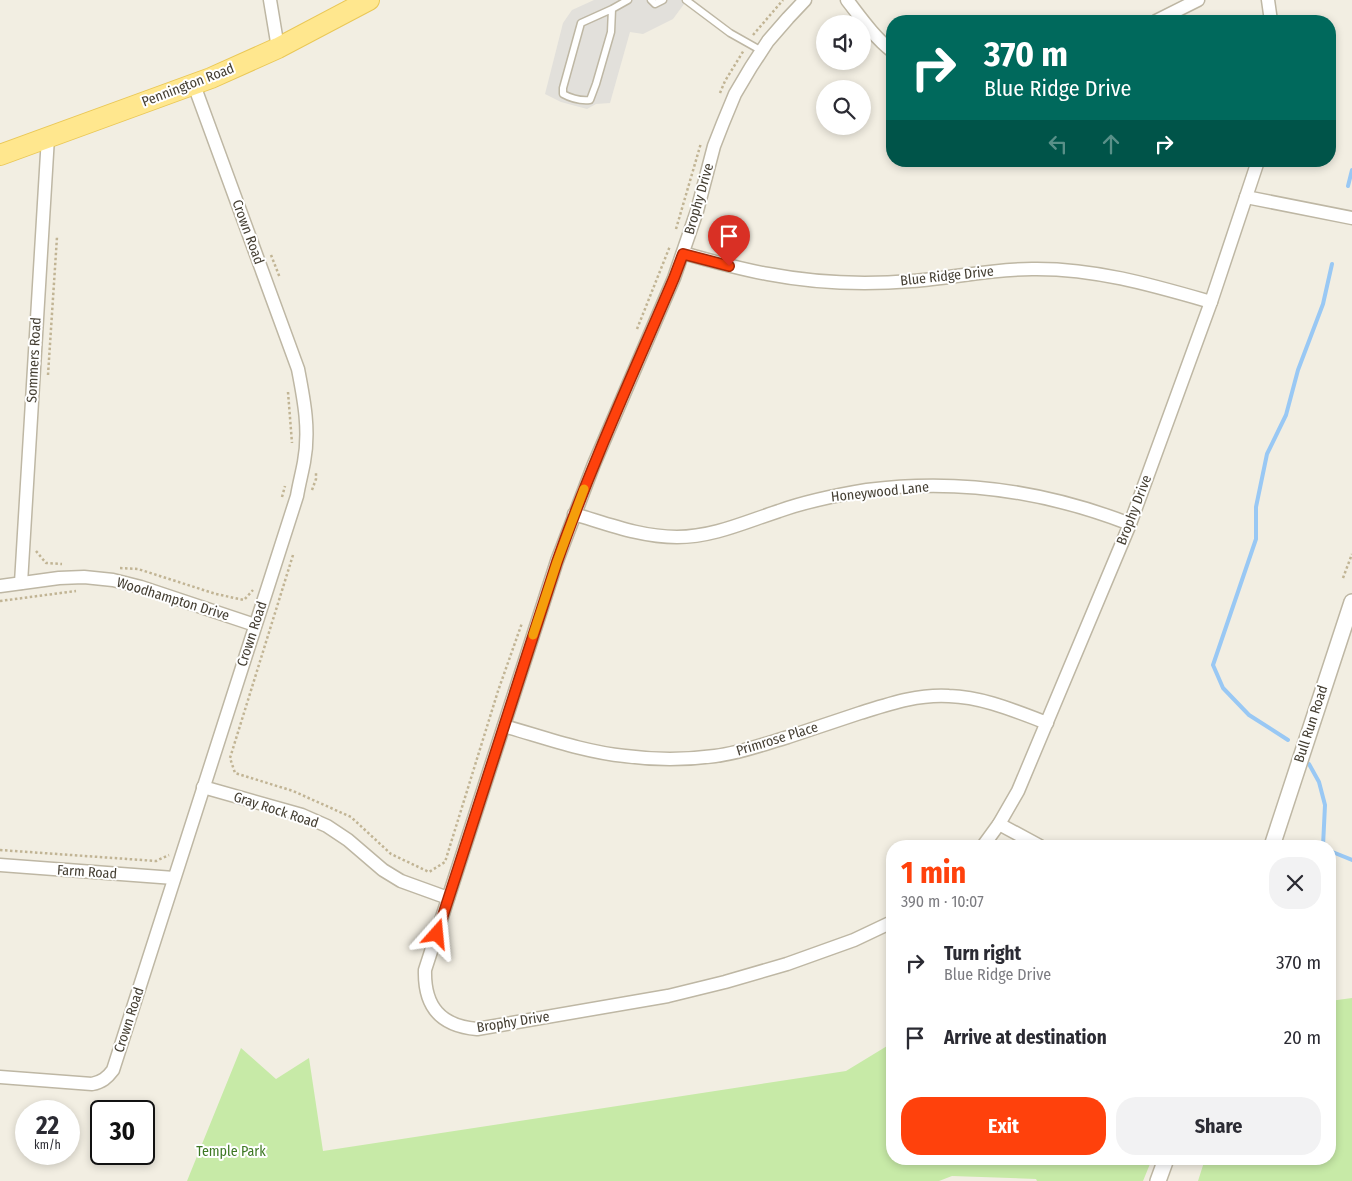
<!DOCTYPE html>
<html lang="en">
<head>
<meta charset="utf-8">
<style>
  body { margin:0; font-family:"Fira Sans Condensed",sans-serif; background:#f2f2f3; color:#2b2b33; height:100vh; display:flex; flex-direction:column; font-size:19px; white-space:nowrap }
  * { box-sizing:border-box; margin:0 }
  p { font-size:16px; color:#7c7c81 }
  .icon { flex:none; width:28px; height:28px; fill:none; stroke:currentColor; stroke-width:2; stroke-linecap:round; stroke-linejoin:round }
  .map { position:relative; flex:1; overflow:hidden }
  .side { position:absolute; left:886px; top:840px; width:450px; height:325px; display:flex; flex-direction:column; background:#fff; border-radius:20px; box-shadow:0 2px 8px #0003 }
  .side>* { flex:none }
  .top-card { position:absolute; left:886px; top:15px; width:450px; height:152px; border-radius:20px; box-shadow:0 2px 8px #0003; background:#00695c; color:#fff; overflow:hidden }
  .controls { position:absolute; left:816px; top:15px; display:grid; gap:10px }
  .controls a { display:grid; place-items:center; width:55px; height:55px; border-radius:50%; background:#fff; box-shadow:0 2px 8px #0003; font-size:25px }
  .speed { position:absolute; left:15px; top:1100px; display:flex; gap:10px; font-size:25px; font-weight:700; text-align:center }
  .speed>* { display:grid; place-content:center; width:65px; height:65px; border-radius:50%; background:#fff; box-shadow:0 2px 8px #0003; line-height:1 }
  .speed small { font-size:12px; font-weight:400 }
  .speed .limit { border:2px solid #111; border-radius:8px; background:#fff; color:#111 }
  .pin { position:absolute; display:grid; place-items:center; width:42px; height:42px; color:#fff; margin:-51px -21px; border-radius:50% 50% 50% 0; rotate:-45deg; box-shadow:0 0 5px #0007 }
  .pin .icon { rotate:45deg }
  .me { position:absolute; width:55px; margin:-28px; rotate:18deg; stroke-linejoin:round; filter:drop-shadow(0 0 4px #0008) }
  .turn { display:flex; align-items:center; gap:18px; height:105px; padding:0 15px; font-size:22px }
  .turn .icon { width:65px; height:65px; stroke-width:2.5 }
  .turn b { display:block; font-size:35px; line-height:42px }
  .lanes { display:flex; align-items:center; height:48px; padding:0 15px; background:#0003; justify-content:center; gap:25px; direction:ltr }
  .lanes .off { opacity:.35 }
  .round { display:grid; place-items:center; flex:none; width:52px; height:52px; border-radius:20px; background:#f2f2f3 }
  .overview { display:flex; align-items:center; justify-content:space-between; height:85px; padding:0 15px }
  h1 { font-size:30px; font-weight:700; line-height:38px; color:#ff410c }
  .button { display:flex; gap:10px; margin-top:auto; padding:10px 15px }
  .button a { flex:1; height:58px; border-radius:20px; background:#ff410c; color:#fff; font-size:20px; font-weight:700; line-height:58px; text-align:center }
  .button a+a { background:#f2f2f3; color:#2b2b33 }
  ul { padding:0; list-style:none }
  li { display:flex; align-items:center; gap:15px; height:75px; padding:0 15px }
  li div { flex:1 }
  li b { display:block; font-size:19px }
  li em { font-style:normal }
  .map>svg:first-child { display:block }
  .green { fill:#c7eaa7 }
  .parking { fill:#e2e0db }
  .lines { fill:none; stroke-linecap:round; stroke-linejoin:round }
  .stream { stroke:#99c8f4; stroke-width:4 }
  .service-casing { stroke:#beb7a4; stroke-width:9 }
  .minor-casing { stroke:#beb7a4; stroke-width:15 }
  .tertiary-casing { stroke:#beb7a4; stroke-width:18 }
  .primary-casing { stroke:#eac857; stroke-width:22 }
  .path { stroke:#c1b494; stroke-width:2.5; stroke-dasharray:2.5 2.5; stroke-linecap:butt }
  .service { stroke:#fff; stroke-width:6 }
  .minor { stroke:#fff; stroke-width:12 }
  .tertiary { stroke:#fff; stroke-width:15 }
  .primary { stroke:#ffe78e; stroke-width:20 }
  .route-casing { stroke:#a62a08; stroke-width:12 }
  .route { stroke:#ff410c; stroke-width:9 }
  .slow { stroke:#f59e0b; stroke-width:9 }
  .labels { text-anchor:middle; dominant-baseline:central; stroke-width:4; stroke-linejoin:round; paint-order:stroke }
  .street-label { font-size:14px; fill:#443e32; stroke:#fff }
  .park-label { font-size:14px; fill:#3d7823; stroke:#fff }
</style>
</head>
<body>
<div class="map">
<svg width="1352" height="1181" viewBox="0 0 1352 1181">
  <rect width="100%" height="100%" fill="#f2eee2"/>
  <!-- green -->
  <g class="green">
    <polygon points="1352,998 1352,1181 1198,1181 1205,1159 1330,1159 1330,1001"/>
    <polygon points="892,1043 892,1159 1152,1159 1143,1181 1037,1181 1036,1179 952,1176 939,1181 187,1181 241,1048 276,1079 309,1058 323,1151 846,1071"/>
  </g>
  <!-- parking -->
  <polygon class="parking" points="594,0 687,0 673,19 643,34 630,32 610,103 596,104 587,109 561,102 545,94 563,23 572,10"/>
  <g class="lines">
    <!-- stream -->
    <g class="stream">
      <polyline points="1348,186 1352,170"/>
      <polyline points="1288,740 1249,715 1223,688 1213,665 1256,539 1256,507 1267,454 1286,415 1298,370 1323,304 1332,264"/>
      <polyline points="1309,764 1319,782 1325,805 1323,846"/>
      <polyline points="1330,851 1352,860"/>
    </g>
    <defs>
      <g id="service">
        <polyline points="651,0 655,4 663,0"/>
        <polyline points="686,0 730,33 762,51"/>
        <path d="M612,9L611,32L596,84L590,100C579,101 572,99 563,94V88L581,23L612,9L628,0"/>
      </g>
      <g id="minor">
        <polyline points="270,0 278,48"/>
        <path d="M805,0L788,18L768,41L751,67L735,94L723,123L714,146L697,211L674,278L594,464L557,561L425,970C424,1007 441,1026 477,1029L668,996L725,982L787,964L854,940L892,922"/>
        <path d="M847,0C861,18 874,37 892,51"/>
        <polyline points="1268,0 1271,21"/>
        <polyline points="1156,21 1198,0"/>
        <polyline points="1246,197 1352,218"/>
        <path d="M683,253C711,261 739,269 768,274C815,283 864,285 912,281C952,278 992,269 1032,269C1094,268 1152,285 1211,302"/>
        <path d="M574,514C608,524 641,537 677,537C713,537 745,522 779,511C807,501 837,495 867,490C958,478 1045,491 1130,524"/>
        <polyline points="21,583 48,137"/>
        <polyline points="0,586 59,578 84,577 113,580 141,587 255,625"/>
        <path d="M504,726C543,737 584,752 625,756C655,760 685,760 715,756C740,753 764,744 788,737C812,729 836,721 860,713C889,704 918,694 949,696C983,697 1015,711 1047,723"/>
        <polyline points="203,787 302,815 327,826 348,840 383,870 401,881 448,898"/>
        <polyline points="999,824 1040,846"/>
        <polyline points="983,846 999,824 1018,791 1130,524 1211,302 1258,161"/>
        <polyline points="0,865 174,878"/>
        <path d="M0,1077L92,1084C102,1082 107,1078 113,1070L297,496C299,484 302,473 304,462C310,430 304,400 298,369L194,85"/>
      </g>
      <g id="tertiary">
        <polyline points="1272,846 1352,602"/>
        <polyline points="1158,1181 1166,1159"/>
      </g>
      <polyline id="primary" points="0,155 211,78 278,48 369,0"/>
    </defs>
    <!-- service casing -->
    <use href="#service" class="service-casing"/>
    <!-- minor casing -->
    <use href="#minor" class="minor-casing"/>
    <!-- tertiary casing -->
    <use href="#tertiary" class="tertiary-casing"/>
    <!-- primary casing -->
    <use href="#primary" class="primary-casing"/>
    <!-- path -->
    <g class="path">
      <polyline points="753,35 783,0"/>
      <polyline points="720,93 725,81 744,50"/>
      <polyline points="676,229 701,143"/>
      <polyline points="271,255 280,278"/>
      <polyline points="637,329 670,246"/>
      <polyline points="48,375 57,237"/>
      <polyline points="288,392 292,443"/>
      <polyline points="312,490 316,479 316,473"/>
      <polyline points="282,497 285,486"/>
      <polyline points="36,551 46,563 62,564"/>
      <polyline points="293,555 230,758 235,773 293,791 351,817 391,854 429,872 445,862 498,691 522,623"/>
      <polyline points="120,568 138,569 216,594 244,600 253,590"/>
      <polyline points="1343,578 1352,554"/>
      <polyline points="0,601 76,591"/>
      <polyline points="0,850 156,861 169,855"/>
    </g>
    <!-- service -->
    <use href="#service" class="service"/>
    <!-- minor -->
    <use href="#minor" class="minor"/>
    <!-- tertiary -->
    <use href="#tertiary" class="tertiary"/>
    <!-- primary -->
    <use href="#primary" class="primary"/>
  </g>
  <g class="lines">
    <defs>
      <path id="route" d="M437,934L557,562C591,465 634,372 674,278L683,254L729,266"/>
    </defs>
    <!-- route casing -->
    <use href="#route" class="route-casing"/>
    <!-- route -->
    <use href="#route" class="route"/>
    <!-- slow -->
    <polyline class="slow" points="533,635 557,562 584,489"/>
  </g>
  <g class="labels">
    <!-- street labels -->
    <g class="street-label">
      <text transform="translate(188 85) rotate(-21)">Pennington Road</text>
      <text transform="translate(699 199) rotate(-74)">Brophy Drive</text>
      <text transform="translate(248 232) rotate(70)">Crown Road</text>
      <text transform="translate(947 276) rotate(-6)">Blue Ridge Drive</text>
      <text transform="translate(34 360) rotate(-87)">Sommers Road</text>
      <text transform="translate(880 492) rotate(-6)">Honeywood Lane</text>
      <text transform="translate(1134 510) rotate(-69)">Brophy Drive</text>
      <text transform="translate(173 599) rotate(17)">Woodhampton Drive</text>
      <text transform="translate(252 634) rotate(-72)">Crown Road</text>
      <text transform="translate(1311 724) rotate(-72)">Bull Run Road</text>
      <text transform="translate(777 739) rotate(-17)">Primrose Place</text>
      <text transform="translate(276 810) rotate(18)">Gray Rock Road</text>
      <text transform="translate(87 872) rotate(4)">Farm Road</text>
      <text transform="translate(129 1020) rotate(-72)">Crown Road</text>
      <text transform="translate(513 1022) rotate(-9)">Brophy Drive</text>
    </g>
    <!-- park labels -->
    <g class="park-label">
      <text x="231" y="1151">Temple Park</text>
    </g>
  </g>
</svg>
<div class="controls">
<a><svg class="icon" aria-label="sound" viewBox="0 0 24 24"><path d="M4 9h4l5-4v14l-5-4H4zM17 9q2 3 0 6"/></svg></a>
<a><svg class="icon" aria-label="search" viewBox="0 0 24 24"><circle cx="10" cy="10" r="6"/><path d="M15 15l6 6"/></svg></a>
</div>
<div class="speed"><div>22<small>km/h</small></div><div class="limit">30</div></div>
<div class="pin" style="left:729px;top:266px;background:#d93025"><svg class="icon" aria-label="arrive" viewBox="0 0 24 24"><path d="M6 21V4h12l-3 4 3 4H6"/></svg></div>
<svg class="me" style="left:437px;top:934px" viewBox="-20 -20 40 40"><path d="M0-17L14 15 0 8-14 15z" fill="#ff410c" stroke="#fff" stroke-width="4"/></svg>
<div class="top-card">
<div class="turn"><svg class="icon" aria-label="right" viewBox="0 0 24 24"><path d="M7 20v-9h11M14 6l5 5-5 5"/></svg><div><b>370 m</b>Blue Ridge Drive</div></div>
<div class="lanes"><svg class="icon off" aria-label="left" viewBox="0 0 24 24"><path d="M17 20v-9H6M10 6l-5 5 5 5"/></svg><svg class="icon off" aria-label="ahead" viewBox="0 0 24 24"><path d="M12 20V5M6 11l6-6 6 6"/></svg><svg class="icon" aria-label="right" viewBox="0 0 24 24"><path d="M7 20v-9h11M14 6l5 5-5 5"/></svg></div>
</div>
<section class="side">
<div class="overview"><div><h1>1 min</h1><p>390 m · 10:07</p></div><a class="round"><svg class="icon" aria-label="close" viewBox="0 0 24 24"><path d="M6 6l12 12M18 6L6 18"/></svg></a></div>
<ul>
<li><svg class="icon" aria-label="right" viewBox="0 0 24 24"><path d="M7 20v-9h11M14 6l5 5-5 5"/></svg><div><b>Turn right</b><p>Blue Ridge Drive</p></div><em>370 m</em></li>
<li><svg class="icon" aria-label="arrive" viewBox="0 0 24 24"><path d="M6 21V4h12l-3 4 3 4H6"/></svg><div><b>Arrive at destination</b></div><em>20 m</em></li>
</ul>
<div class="button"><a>Exit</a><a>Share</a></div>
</section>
</div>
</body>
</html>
